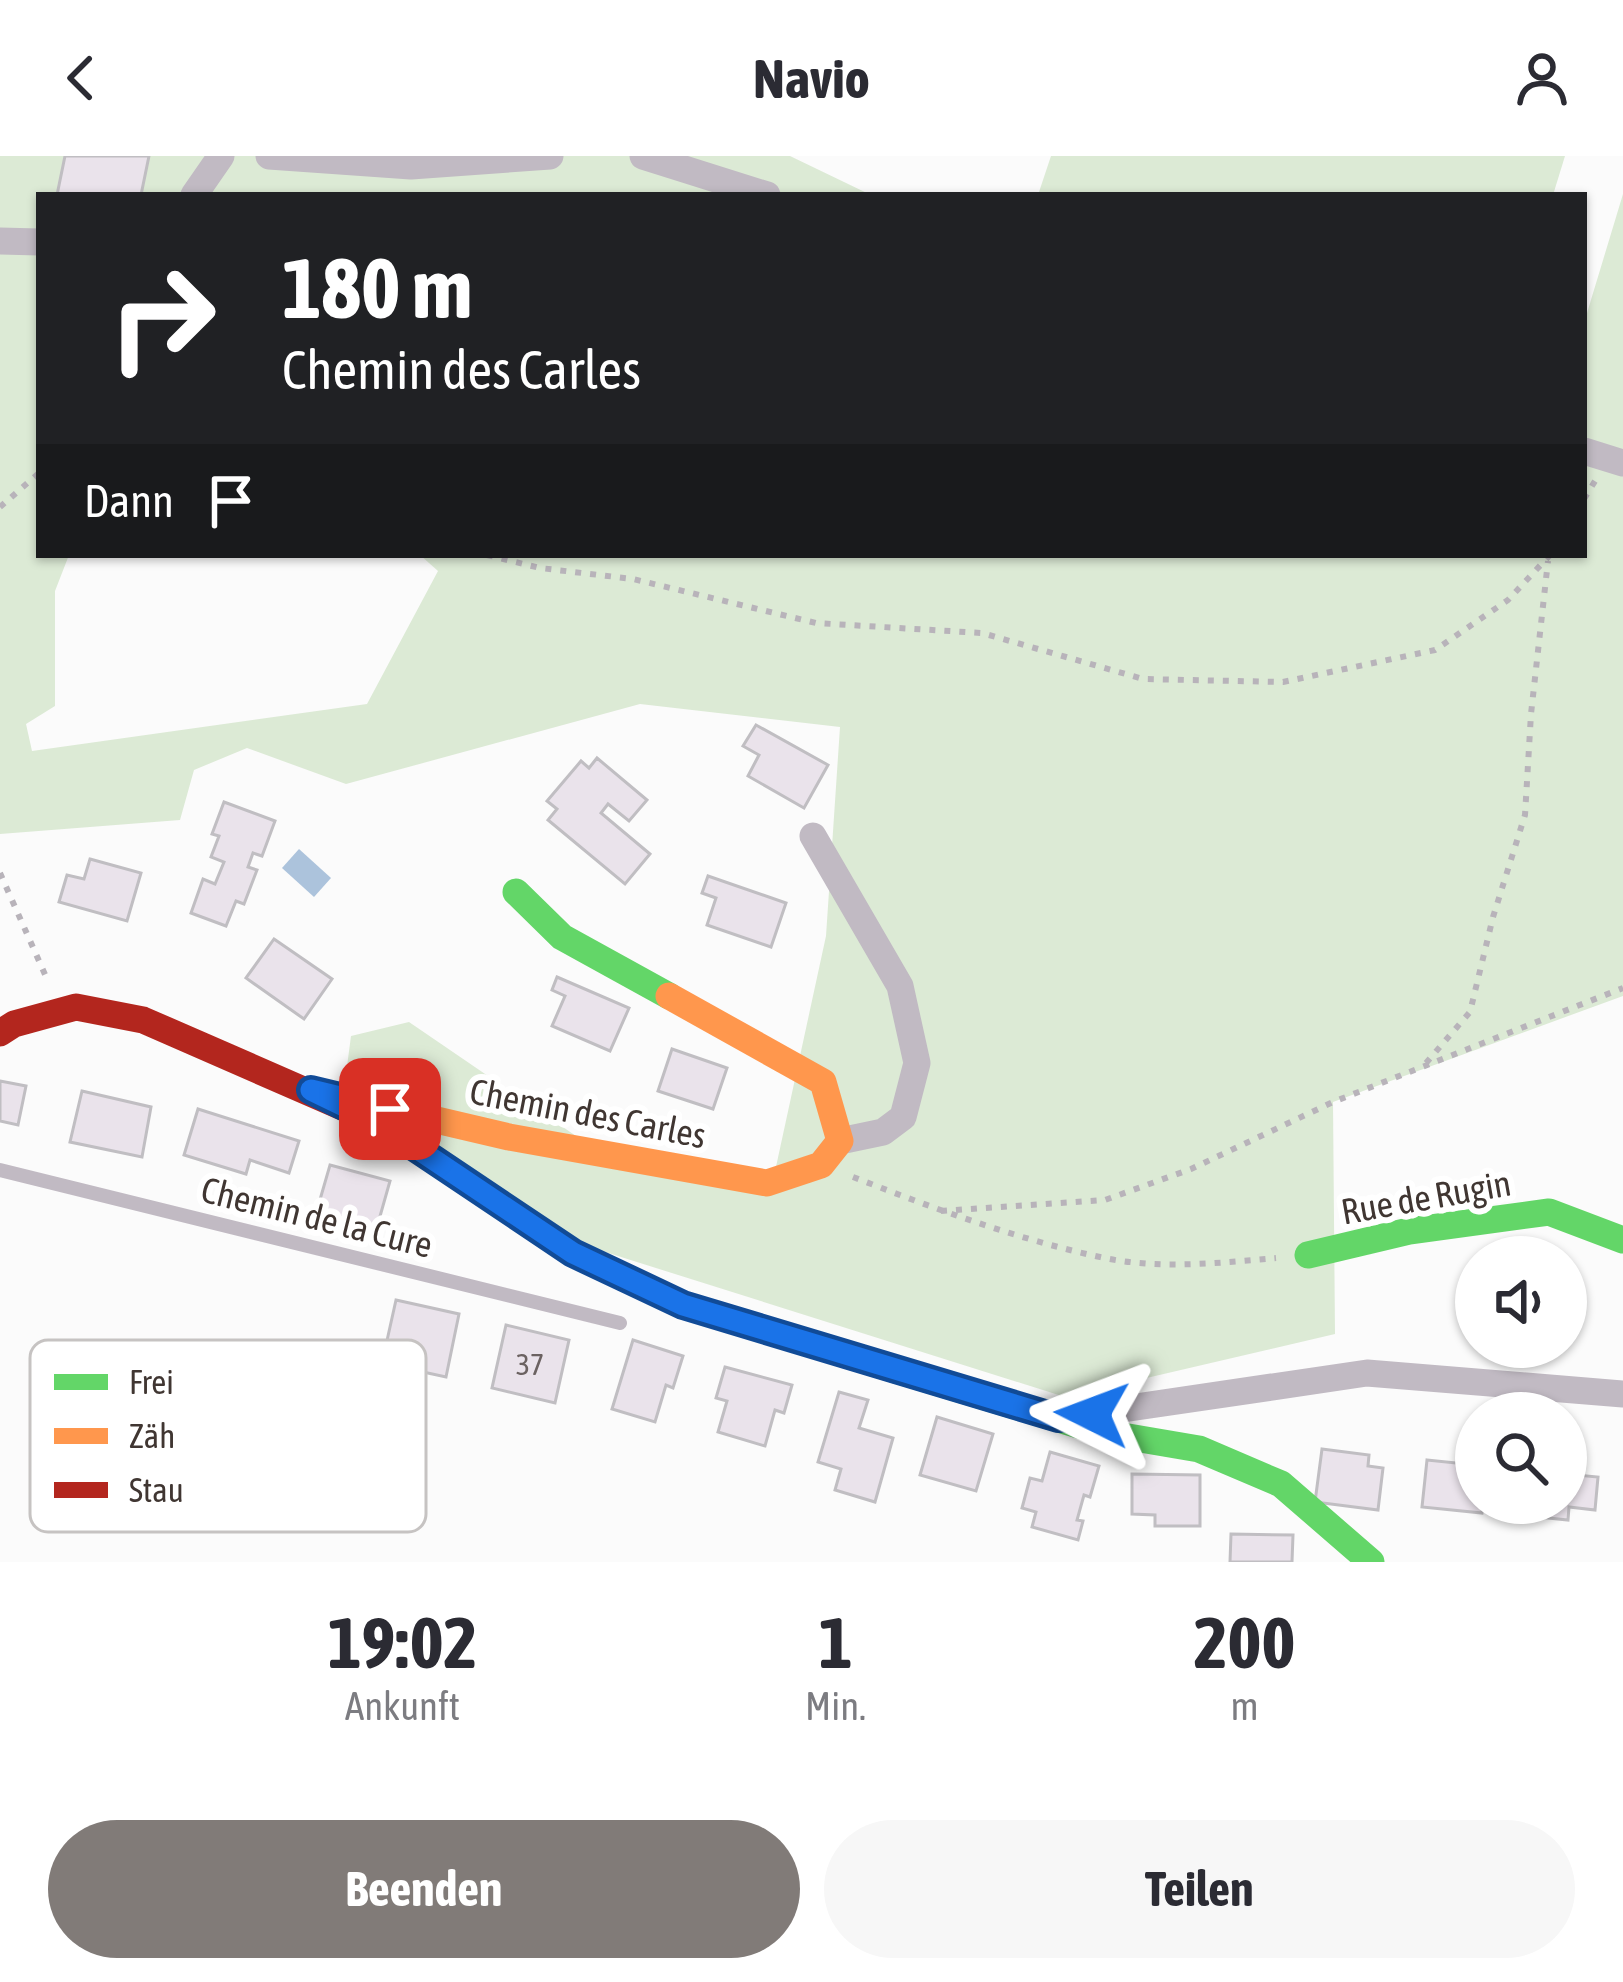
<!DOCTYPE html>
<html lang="de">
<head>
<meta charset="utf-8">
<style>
  body { margin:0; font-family:"Asap Condensed",sans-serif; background:#f7f7f7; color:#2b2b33; height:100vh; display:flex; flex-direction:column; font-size:45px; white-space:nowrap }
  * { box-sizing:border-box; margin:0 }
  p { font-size:39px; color:#7c7c81 }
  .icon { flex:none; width:66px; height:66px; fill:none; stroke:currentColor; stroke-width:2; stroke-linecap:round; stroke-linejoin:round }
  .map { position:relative; height:1406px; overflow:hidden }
  .side { display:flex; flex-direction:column; background:#fff; flex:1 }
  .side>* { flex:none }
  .hud { position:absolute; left:36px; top:36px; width:1551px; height:366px; border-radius:0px; box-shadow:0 3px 9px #0004; background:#202124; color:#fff; overflow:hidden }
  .controls { position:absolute; left:1455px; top:1080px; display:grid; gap:24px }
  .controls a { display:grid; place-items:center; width:132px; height:132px; border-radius:50%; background:#fff; box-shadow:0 3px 9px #0004; font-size:60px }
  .pin { position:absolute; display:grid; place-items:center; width:102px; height:102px; color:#fff; margin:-51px; border-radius:24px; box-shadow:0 6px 18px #0006 }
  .me { position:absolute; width:132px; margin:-66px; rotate:273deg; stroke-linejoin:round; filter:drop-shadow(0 0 9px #0008) }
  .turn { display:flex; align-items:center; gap:42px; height:252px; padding:0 48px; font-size:54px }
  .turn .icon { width:156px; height:156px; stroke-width:2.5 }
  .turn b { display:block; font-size:84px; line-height:102px }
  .then { display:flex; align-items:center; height:114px; padding:0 48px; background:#0003; gap:24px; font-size:45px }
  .eta { display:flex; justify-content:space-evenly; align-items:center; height:204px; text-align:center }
  .eta b { font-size:72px; font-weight:700; line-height:84px }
  .action { display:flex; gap:24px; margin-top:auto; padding:24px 48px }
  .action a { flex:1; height:138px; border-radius:72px; background:#817b78; color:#fff; font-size:48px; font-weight:700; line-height:138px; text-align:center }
  .action a+a { background:#f7f7f7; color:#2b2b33 }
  header { display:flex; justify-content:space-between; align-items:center; height:156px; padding:0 48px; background:#fff; font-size:54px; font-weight:700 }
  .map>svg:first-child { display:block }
  .green { fill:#dcead5 }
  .water { fill:#acc3dc }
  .building { fill:#eae3eb; stroke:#c0bec2; stroke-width:3 }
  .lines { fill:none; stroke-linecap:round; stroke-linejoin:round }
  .path { stroke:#b8b3ba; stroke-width:6; stroke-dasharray:6 9; stroke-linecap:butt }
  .lane { stroke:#c1bac3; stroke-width:14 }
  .street { stroke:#c1bac3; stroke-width:27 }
  .fast { stroke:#63d668; stroke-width:27 }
  .slow { stroke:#ff974d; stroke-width:27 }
  .jam { stroke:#b3261e; stroke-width:27 }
  .route-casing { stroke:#114b97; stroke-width:30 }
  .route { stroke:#1a73e8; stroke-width:21 }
  .labels { text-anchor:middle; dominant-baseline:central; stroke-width:12; stroke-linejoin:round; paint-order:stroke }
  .number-label { font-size:30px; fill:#6b6261 }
  .street-label { font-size:36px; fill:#403632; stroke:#fff }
  .key { fill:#fff; stroke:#c6c3c2; stroke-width:3 }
  .key-label { font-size:33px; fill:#403632 }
</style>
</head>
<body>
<header><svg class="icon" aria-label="back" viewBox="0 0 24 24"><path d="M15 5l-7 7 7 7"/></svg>Navio<svg class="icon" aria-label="person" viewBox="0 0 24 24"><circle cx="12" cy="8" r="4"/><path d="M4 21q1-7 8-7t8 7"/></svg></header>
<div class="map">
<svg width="1623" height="1406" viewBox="0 0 1623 1406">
  <rect width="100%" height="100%" fill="#fbfbfb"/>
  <!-- green -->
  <g class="green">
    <polygon points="0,0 790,0 871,39 39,39 39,399 69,399 55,435 55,550 26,568 32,595 367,548 438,415 420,399 1584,399 1584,167 1623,38 1623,840 1333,946 1335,1178 1065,1241 583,1089 344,933 351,880 409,866 595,993 774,1020 826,780 840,571 640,548 346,628 247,592 194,614 180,664 0,678"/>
    <polygon points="1051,0 1565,0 1553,39 1038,39"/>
  </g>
  <!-- water -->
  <polygon class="water" points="299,693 331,722 314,741 282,712"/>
  <!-- building -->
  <g class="building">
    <polygon points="65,0 149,0 141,39 57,39"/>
    <polygon points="756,569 828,609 804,652 748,620 759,599 743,590"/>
    <polygon points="597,602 647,644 629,665 608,648 601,657 650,698 625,728 548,664 557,653 547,645 581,605 589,612"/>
    <polygon points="224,646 275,665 262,700 253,697 248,711 257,714 244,748 236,745 226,770 191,757 203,723 215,728 224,706 211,701 219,680 212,678"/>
    <polygon points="90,703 141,717 127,765 59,746 67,719 84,723"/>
    <polygon points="708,720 786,747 771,791 707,769 716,742 702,737"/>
    <polygon points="274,783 332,823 304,863 246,822"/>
    <polygon points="557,821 629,852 610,895 552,870 565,840 552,834"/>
    <polygon points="672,893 727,912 713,953 658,935"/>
    <polygon points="0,925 26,930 18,969 0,965"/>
    <polygon points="82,935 151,951 142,1001 70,986"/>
    <polygon points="198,953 299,985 289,1017 250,1004 246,1018 184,999"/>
    <polygon points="330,1009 390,1025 377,1071 317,1054"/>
    <polygon points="396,1144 459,1158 446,1221 382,1207"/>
    <polygon points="506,1169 569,1184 555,1247 492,1232"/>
    <polygon points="633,1184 683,1200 673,1232 666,1229 655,1266 612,1253"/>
    <polygon points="725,1211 792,1229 784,1257 775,1254 765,1290 718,1276 727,1245 716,1242"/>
    <polygon points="839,1236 868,1244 859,1272 893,1282 875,1346 835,1334 841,1313 818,1306"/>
    <polygon points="937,1261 993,1278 976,1335 920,1319"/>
    <polygon points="1322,1293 1369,1299 1368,1310 1383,1312 1378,1354 1315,1346"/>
    <polygon points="1050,1296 1099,1310 1090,1341 1084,1339 1077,1364 1083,1365 1078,1384 1032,1371 1036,1356 1022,1352 1030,1322 1042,1325"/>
    <polygon points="1427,1304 1476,1309 1476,1347 1483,1347 1482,1357 1422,1351"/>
    <polygon points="1132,1318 1200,1319 1200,1370 1155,1370 1155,1359 1132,1358"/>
    <polygon points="1566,1318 1598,1321 1595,1354 1569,1351 1568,1364 1520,1359 1521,1347 1566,1347"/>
    <polygon points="1231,1378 1293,1379 1292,1406 1230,1406"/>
  </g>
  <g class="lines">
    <!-- path -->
    <g class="path">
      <polyline points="1584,343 1595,325"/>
      <polyline points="0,351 39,317"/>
      <polyline points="487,399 540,412 633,423 816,467 982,477 1143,523 1283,526 1435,494 1508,444 1550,399"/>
      <polyline points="0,717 47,823"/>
      <polyline points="1426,907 1470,856 1493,761 1525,659 1531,558 1548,405"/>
      <path d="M853,1021C933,1052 1016,1083 1100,1101C1157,1114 1219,1107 1276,1102"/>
      <polyline points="941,1055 1105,1044 1191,1013 1333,946 1623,832"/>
    </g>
    <!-- lane -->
    <polyline class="lane" points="0,1014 620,1167"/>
    <!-- street -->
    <g class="street">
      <polyline points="269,0 411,10 550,0"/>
      <polyline points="643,0 767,39"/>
      <polyline points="194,39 221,0"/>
      <polyline points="0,85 39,86"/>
      <polyline points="1584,295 1623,307"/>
      <polyline points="813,680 900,830 917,907 903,961 883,976 840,985"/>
      <polyline points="1068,1261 1367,1217 1623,1238"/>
    </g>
    <!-- fast -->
    <g class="fast">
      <polyline points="516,736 562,781 669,840"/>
      <polyline points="1308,1099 1409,1075 1549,1056 1623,1084"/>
      <polyline points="896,1214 1105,1277 1199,1293 1281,1328 1371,1406"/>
    </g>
    <!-- slow -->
    <polyline class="slow" points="368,948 509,981 767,1027 821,1009 840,985 823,926 669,840"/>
    <!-- jam -->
    <polyline class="jam" points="0,877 14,868 76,851 143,864 379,967 573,1097 683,1149 896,1214"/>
  </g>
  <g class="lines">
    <defs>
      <polyline id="route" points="390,953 311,934 379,967 573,1097 683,1149 1058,1262 1092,1258"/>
    </defs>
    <!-- route casing -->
    <use href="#route" class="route-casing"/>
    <!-- route -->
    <use href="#route" class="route"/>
  </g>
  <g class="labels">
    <!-- number labels -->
    <g class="number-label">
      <text x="530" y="1208">37</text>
    </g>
    <!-- street labels -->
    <g class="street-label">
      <text transform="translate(588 957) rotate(11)">Chemin des Carles</text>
      <text transform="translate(1426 1041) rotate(-10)">Rue de Rugin</text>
      <text transform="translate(317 1061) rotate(14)">Chemin de la Cure</text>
    </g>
  </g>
  <!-- legend -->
  <rect x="30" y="1184" width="396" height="192" rx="18" class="key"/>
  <rect x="54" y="1218" width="54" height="16" fill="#63d668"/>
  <rect x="54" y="1272" width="54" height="16" fill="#ff974d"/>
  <rect x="54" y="1326" width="54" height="16" fill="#b3261e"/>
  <g class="key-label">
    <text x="129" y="1238">Frei</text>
    <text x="129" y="1292">Zäh</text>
    <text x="129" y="1346">Stau</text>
  </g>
</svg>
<div class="controls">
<a><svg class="icon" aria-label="sound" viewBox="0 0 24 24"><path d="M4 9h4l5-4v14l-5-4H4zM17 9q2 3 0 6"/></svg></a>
<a><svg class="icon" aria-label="search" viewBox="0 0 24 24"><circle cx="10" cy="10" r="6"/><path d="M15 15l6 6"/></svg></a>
</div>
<div class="pin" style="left:390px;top:953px;background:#d93025"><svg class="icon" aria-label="arrive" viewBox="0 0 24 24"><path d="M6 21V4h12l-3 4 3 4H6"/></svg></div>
<svg class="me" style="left:1092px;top:1258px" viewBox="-20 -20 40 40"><path d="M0-17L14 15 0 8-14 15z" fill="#1a73e8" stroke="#fff" stroke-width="4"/></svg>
<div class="hud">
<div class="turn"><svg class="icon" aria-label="right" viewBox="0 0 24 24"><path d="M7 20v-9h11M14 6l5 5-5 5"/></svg><div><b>180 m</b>Chemin des Carles</div></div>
<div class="then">Dann<svg class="icon" aria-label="arrive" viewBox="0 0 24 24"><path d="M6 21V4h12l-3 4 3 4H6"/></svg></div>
</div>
</div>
<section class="side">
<div class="eta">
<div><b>19:02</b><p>Ankunft</p></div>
<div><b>1</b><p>Min.</p></div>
<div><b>200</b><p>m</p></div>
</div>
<div class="action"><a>Beenden</a><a>Teilen</a></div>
</section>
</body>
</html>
